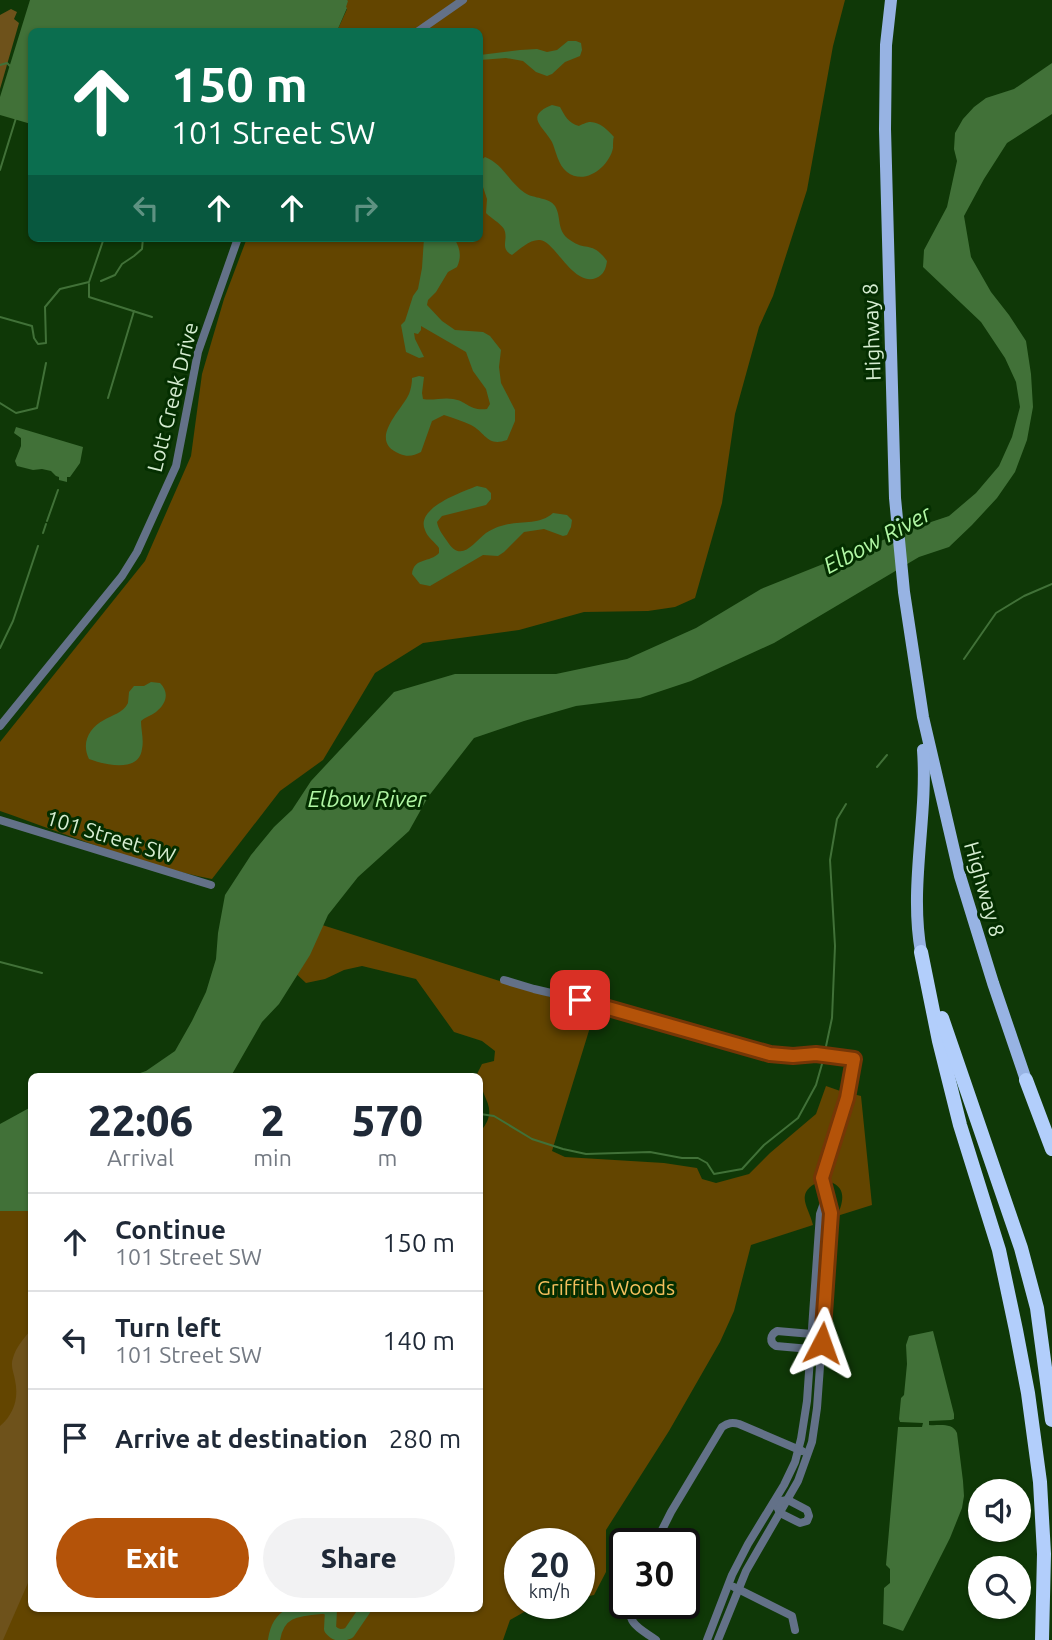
<!DOCTYPE html>
<html lang="en">
<head>
<meta charset="utf-8">
<style>
  body { margin:0; font-family:Ubuntu,sans-serif; background:#f2f2f3; color:#1f2937; height:100vh; display:flex; flex-direction:column; font-size:26px; white-space:nowrap }
  * { box-sizing:border-box; margin:0 }
  p { font-size:23px; color:#747a83 }
  .icon { flex:none; width:38px; height:38px; fill:none; stroke:currentColor; stroke-width:2; stroke-linecap:round; stroke-linejoin:round }
  .map { position:relative; flex:1; overflow:hidden }
  .details { position:absolute; left:28px; top:1073px; width:455px; height:539px; display:flex; flex-direction:column; background:#fff; border-radius:10px; box-shadow:0 2px 5px #0004 }
  .details>* { flex:none }
  .hud { position:absolute; left:28px; top:28px; width:455px; height:214px; border-radius:10px; box-shadow:0 2px 5px #0004; background:#0b6e4f; color:#fff; overflow:hidden }
  .tools { position:absolute; left:968px; top:1479px; display:grid; gap:14px }
  .tools a { display:grid; place-items:center; width:63px; height:63px; border-radius:50%; background:#fff; box-shadow:0 2px 5px #0004; font-size:35px }
  .speed { position:absolute; left:504px; top:1528px; display:flex; gap:14px; font-size:35px; font-weight:700; text-align:center }
  .speed>* { display:grid; place-content:center; width:91px; height:91px; border-radius:50%; background:#fff; box-shadow:0 2px 5px #0004; line-height:1 }
  .speed small { font-size:18px; font-weight:400 }
  .speed .limit { border:4px solid #111; border-radius:10px; background:#fff; color:#111 }
  .pin { position:absolute; display:grid; place-items:center; width:60px; height:60px; color:#fff; margin:-30px; border-radius:14px; box-shadow:0 4px 10px #0006 }
  .me { position:absolute; width:77px; margin:-38px; rotate:4deg; stroke-linejoin:round; filter:drop-shadow(0 0 5px #0008) }
  .turn { display:flex; align-items:center; gap:24px; height:147px; padding:0 28px; font-size:32px }
  .turn .icon { width:91px; height:91px; stroke-width:2.5 }
  .turn b { display:block; font-size:49px; line-height:60px }
  .lanes { display:flex; align-items:center; height:66px; padding:0 28px; background:#0003; justify-content:center; gap:35px; direction:ltr }
  .lanes .off { opacity:.35 }
  .eta { display:flex; justify-content:space-evenly; align-items:center; height:119px; text-align:center }
  .eta b { font-size:42px; font-weight:800; line-height:49px }
  .action { display:flex; gap:14px; margin-top:auto; padding:14px 28px }
  .action a { flex:1; height:80px; border-radius:42px; background:#b45309; color:#fff; font-size:28px; font-weight:800; line-height:80px; text-align:center }
  .action a+a { background:#f2f2f3; color:#1f2937 }
  ul { padding:0; list-style:none }
  li { display:flex; align-items:center; gap:21px; height:98px; padding:0 28px; border-top:2px solid #e0e1e3 }
  li div { flex:1 }
  li b { display:block; font-size:26px }
  li em { font-style:normal }
  .map>svg:first-child { display:block }
  .green { fill:#634500 }
  .forest { fill:#6e521b }
  .water { fill:#417138 }
  .lines { fill:none; stroke-linecap:round; stroke-linejoin:round }
  .stream { stroke:#417138; stroke-width:2 }
  .river { stroke:#417138; stroke-width:12 }
  .minor { stroke:#637188; stroke-width:8 }
  .primary { stroke:#97b3e3; stroke-width:12 }
  .motorway { stroke:#b2cefb; stroke-width:14 }
  .route-casing { stroke:#753606; stroke-width:18 }
  .route { stroke:#b45309; stroke-width:12 }
  .labels { text-anchor:middle; dominant-baseline:central; stroke-width:6; stroke-linejoin:round; paint-order:stroke }
  .street-label { font-size:21px; fill:#d6edd1; stroke:#042e00 }
  .park-label { font-size:21px; fill:#f4bf5d; stroke:#042e00 }
  .water-label { font-size:23px; font-style:italic; fill:#b1f7a4; stroke:#042e00 }
</style>
</head>
<body>
<div class="map">
<svg width="1052" height="1640" viewBox="0 0 1052 1640">
  <rect width="100%" height="100%" fill="#0f3807"/>
  <!-- green -->
  <g class="green">
    <path d="M334,0H845L833,46L807,190L773,296L759,327L735,414L722,503L695,598L675,607L648,611L584,612L519,630L423,643L375,673L323,760L280,791L212,879C140,865 69,835 0,811V742L145,561L191,456L202,374L224,299L247,238H480V32L337,31L347,9Z"/>
    <path d="M300,918L595,1011L552,1151L565,1157L664,1163L697,1168L702,1179L716,1183L749,1174L770,1153L816,1114L826,1086L846,1093L818,1182C794,1194 809,1207 813,1225L751,1245L734,1311L720,1342L669,1431L606,1530V1572L594,1595L579,1598V1544H520V1603H540L510,1620L503,1640H0V1144L31,1171L32,1608H480V1132C501,1107 480,1100 480,1076H476L482,1064L494,1061L495,1051L482,1041L454,1032L416,979L362,966L344,970L325,979L306,983L290,968Z"/>
    <path d="M853,1094L861,1096L872,1205L837,1216C844,1201 847,1186 827,1181L826,1178Z"/>
  </g>
  <!-- forest -->
  <g class="forest">
    <polygon points="11,9 17,12 14,19 19,23 0,89 0,15"/>
    <path d="M31,1330V1576L3,1640H0V1426C14,1414 19,1398 15,1380C14,1373 10,1366 13,1358C16,1347 24,1338 31,1330Z"/>
  </g>
  <!-- water -->
  <g class="water">
    <polygon points="30,0 347,0 348,1 346,7 347,8 337,31 32,32 31,124 0,115 0,97"/>
    <polygon points="568,41 576,41 581,43 582,50 580,56 565,62 552,74 547,76 536,72 523,61 506,58 480,60 480,55 520,50 537,49 547,52 557,50"/>
    <polygon points="1052,63 1052,114 1007,143 984,179 964,216 971,257 991,292 1009,315 1026,341 1031,374 1033,407 1027,440 1015,472 997,498 972,525 949,547 919,557 774,643 691,681 640,698 576,706 524,721 474,738 428,797 409,831 358,877 328,915 310,955 279,1004 262,1022 231,1076 131,1076 146,1071 175,1051 192,1021 206,992 216,959 218,933 225,895 251,855 274,827 292,810 311,781 394,692 455,674 556,674 627,659 696,628 761,589 913,528 949,516 976,493 999,466 1012,437 1020,407 1016,382 1005,358 981,322 923,267 924,250 947,207 957,161 954,149 955,133 963,119 974,107 986,98 1014,89"/>
    <path d="M552,105L560,107C565,116 568,123 579,126C580,125 588,122 589,122C599,121 608,130 614,137C613,137 613,147 613,148C609,167 585,186 567,172C558,165 556,151 552,142C543,126 524,116 552,105Z"/>
    <path d="M485,157C502,163 510,183 525,193C534,199 549,197 555,206C562,218 556,231 570,240C586,252 592,240 607,261C606,268 604,275 596,278C573,287 555,241 540,240C530,239 520,249 512,255C499,248 509,240 504,229C500,223 491,218 486,213L487,199L480,178V161Z"/>
    <path d="M424,238H454C460,248 462,256 457,267L448,272L436,292L428,300L427,305L442,321L455,330L483,332L490,336L501,350L499,367L501,383L515,410V421L507,440C487,447 486,433 471,425C463,421 453,418 444,415L432,421L421,452C414,456 407,457 400,454C367,441 401,411 409,394C411,389 412,383 412,378L419,376L424,377L422,393L423,399C433,401 443,397 453,399C467,401 469,411 487,409L490,404L486,389L473,371L466,352L421,326V330L418,334L414,333L415,339L424,357L419,358L406,352L401,325L405,321L413,296L418,289L422,268Z"/>
    <polygon points="16,427 83,447 80,463 70,477 67,477 67,482 59,480 59,477 56,476 51,471 42,469 33,470 17,466 15,461 21,446 21,438 14,433"/>
    <path d="M477,486L486,488L491,493V499L486,505L442,516L437,522C438,529 443,535 447,541C461,564 473,543 486,533C489,531 496,527 501,526C518,520 539,526 553,513L567,515L572,520L571,527L567,535L563,536L544,529L524,532L504,552L498,556L483,555L430,586L420,584L412,574C414,557 430,563 439,553V548C435,542 427,537 425,530C415,508 462,492 477,486Z"/>
    <path d="M151,682L160,683C170,693 166,704 156,712C151,716 145,717 141,721C141,730 144,740 142,749C139,773 105,765 89,759C81,743 89,728 104,720C112,715 123,713 128,703C128,703 129,693 129,692L134,686H144Z"/>
    <polygon points="31,1107 31,1211 0,1211 0,1124"/>
    <path d="M933,1331L954,1414V1419L951,1420L929,1421V1425C939,1426 952,1422 957,1433L963,1481L964,1496L962,1508L950,1538L903,1631L883,1624L884,1588L890,1583V1569L886,1565L898,1427H922L923,1423L900,1422L899,1419L901,1398L904,1395L907,1364L906,1345L909,1336Z"/>
  </g>
  <g class="lines">
    <!-- stream -->
    <g class="stream">
      <polyline points="0,65 7,63 11,67"/>
      <polyline points="0,170 16,118"/>
      <polyline points="101,281 115,275 122,264 134,256 142,249 143,238"/>
      <polyline points="89,284 89,297 152,317"/>
      <polyline points="0,317 32,326 34,338 38,344 46,343 45,307 60,289 89,282 104,238"/>
      <polyline points="108,398 134,311"/>
      <polyline points="0,403 16,413 37,408 46,363"/>
      <polyline points="47,521 58,490"/>
      <polyline points="43,533 46,524"/>
      <polyline points="0,648 13,621 38,546"/>
      <polyline points="964,659 996,613 1024,596 1052,584"/>
      <polyline points="877,767 887,755"/>
      <polyline points="0,962 42,973"/>
      <polyline points="825,1051 832,1018 835,946 830,860 837,819 846,804"/>
      <polyline points="480,1114 494,1116 532,1139 563,1149 586,1154 650,1152 682,1158 698,1158 707,1163 714,1174 742,1169 764,1145 798,1118 816,1085 824,1057"/>
    </g>
    <!-- river -->
    <g class="river">
      <path d="M324,1608L331,1610L330,1629C336,1636 341,1636 349,1633L366,1608"/>
      <path d="M274,1640C278,1612 296,1610 321,1608"/>
    </g>
    <!-- minor -->
    <g class="minor">
      <polyline points="417,32 463,0"/>
      <polyline points="0,726 122,576 137,552 176,466 198,352 238,238"/>
      <polyline points="0,820 211,885"/>
      <polyline points="504,980 534,989 581,1000 770,1054 793,1056 816,1054 854,1059 847,1098 822,1178 831,1213 817,1408 812,1442 798,1481 746,1571 718,1640"/>
      <path d="M777,1331L812,1334L822,1343L810,1349L776,1346C769,1342 770,1335 777,1331Z"/>
      <polygon points="788,1500 807,1510 809,1516 807,1521 800,1523 780,1513 775,1502"/>
      <path d="M655,1544L671,1512L722,1427C728,1423 732,1422 739,1424L802,1451"/>
      <polyline points="734,1587 792,1616 795,1630"/>
      <path d="M632,1603C625,1624 641,1629 656,1640"/>
      <polyline points="707,1640 732,1575 748,1544 784,1485 795,1462 801,1439 807,1401 820,1214 826,1197"/>
    </g>
    <!-- primary -->
    <g class="primary">
      <polyline points="891,0 886,45 885,129 895,498 904,592 923,717 960,876 993,983 1026,1080"/>
      <path d="M921,952C909,885 928,818 923,750"/>
    </g>
    <!-- motorway -->
    <g class="motorway">
      <polyline points="921,952 939,1041 960,1125 999,1250 1016,1330 1028,1393 1040,1482 1044,1554 1042,1640"/>
      <polyline points="942,1018 1021,1248 1037,1308 1052,1420"/>
      <polyline points="1026,1080 1052,1149"/>
    </g>
  </g>
  <g class="lines">
    <defs>
      <polyline id="route" points="580,1000 770,1054 793,1056 816,1054 854,1059 847,1098 822,1178 831,1213 822,1343"/>
    </defs>
    <!-- route casing -->
    <use href="#route" class="route-casing"/>
    <!-- route -->
    <use href="#route" class="route"/>
  </g>
  <g class="labels">
    <!-- street labels -->
    <g class="street-label">
      <text transform="translate(871 332) rotate(-92)">Highway 8</text>
      <text transform="translate(172 397) rotate(-76)">Lott Creek Drive</text>
      <text transform="translate(111 836) rotate(17)">101 Street SW</text>
      <text transform="translate(985 889) rotate(74)">Highway 8</text>
    </g>
    <!-- park labels -->
    <g class="park-label">
      <text x="606" y="1287">Griffith Woods</text>
    </g>
    <!-- water labels -->
    <g class="water-label">
      <text transform="translate(877 539) rotate(-28)">Elbow River</text>
      <text x="367" y="798">Elbow River</text>
    </g>
  </g>
</svg>
<div class="tools">
<a><svg class="icon" aria-label="sound" viewBox="0 0 24 24"><path d="M4 9h4l5-4v14l-5-4H4zM17 9q2 3 0 6"/></svg></a>
<a><svg class="icon" aria-label="search" viewBox="0 0 24 24"><circle cx="10" cy="10" r="6"/><path d="M15 15l6 6"/></svg></a>
</div>
<div class="speed"><div>20<small>km/h</small></div><div class="limit">30</div></div>
<div class="pin" style="left:580px;top:1000px;background:#d93025"><svg class="icon" aria-label="arrive" viewBox="0 0 24 24"><path d="M6 21V4h12l-3 4 3 4H6"/></svg></div>
<svg class="me" style="left:822px;top:1343px" viewBox="-20 -20 40 40"><path d="M0-17L14 15 0 8-14 15z" fill="#b45309" stroke="#fff" stroke-width="4"/></svg>
<div class="hud">
<div class="turn"><svg class="icon" aria-label="ahead" viewBox="0 0 24 24"><path d="M12 20V5M6 11l6-6 6 6"/></svg><div><b>150 m</b>101 Street SW</div></div>
<div class="lanes"><svg class="icon off" aria-label="left" viewBox="0 0 24 24"><path d="M17 20v-9H6M10 6l-5 5 5 5"/></svg><svg class="icon" aria-label="ahead" viewBox="0 0 24 24"><path d="M12 20V5M6 11l6-6 6 6"/></svg><svg class="icon" aria-label="ahead" viewBox="0 0 24 24"><path d="M12 20V5M6 11l6-6 6 6"/></svg><svg class="icon off" aria-label="right" viewBox="0 0 24 24"><path d="M7 20v-9h11M14 6l5 5-5 5"/></svg></div>
</div>
<section class="details">
<div class="eta">
<div><b>22:06</b><p>Arrival</p></div>
<div><b>2</b><p>min</p></div>
<div><b>570</b><p>m</p></div>
</div>
<ul>
<li><svg class="icon" aria-label="ahead" viewBox="0 0 24 24"><path d="M12 20V5M6 11l6-6 6 6"/></svg><div><b>Continue</b><p>101 Street SW</p></div><em>150 m</em></li>
<li><svg class="icon" aria-label="left" viewBox="0 0 24 24"><path d="M17 20v-9H6M10 6l-5 5 5 5"/></svg><div><b>Turn left</b><p>101 Street SW</p></div><em>140 m</em></li>
<li><svg class="icon" aria-label="arrive" viewBox="0 0 24 24"><path d="M6 21V4h12l-3 4 3 4H6"/></svg><div><b>Arrive at destination</b></div><em>280 m</em></li>
</ul>
<div class="action"><a>Exit</a><a>Share</a></div>
</section>
</div>
</body>
</html>
